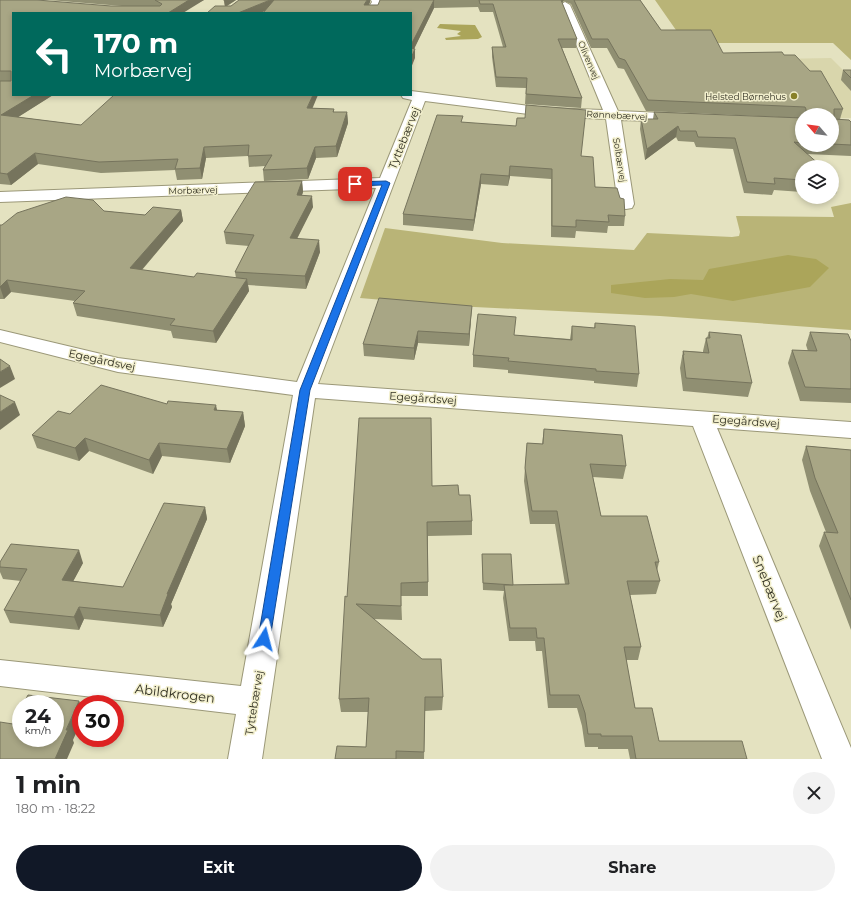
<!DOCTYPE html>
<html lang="en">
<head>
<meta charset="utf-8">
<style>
  body { margin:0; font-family:Montserrat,sans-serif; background:#f2f2f2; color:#202124; height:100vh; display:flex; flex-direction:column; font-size:15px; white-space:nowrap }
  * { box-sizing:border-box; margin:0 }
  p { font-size:13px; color:#757577 }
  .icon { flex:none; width:22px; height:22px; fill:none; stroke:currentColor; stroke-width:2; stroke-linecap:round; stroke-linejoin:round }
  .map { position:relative; height:759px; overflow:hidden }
  .panel { display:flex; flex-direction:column; background:#fff; flex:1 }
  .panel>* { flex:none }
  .hud { position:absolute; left:12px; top:12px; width:400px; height:84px; border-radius:0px; box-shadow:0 2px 6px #0003; background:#00695c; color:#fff; overflow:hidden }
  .needle { width:26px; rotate:298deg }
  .controls { position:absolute; left:795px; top:108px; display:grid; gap:8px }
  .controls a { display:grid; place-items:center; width:44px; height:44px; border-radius:50%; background:#fff; box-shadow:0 2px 6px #0003; font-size:20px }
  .speed { position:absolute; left:12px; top:695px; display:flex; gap:8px; font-size:20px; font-weight:700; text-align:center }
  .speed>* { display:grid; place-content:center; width:52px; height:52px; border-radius:50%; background:#fff; box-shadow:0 2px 6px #0003; line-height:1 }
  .speed small { font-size:10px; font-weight:400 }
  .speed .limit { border:6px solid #d22; background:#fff; color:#111 }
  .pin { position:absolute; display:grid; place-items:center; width:34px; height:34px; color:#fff; margin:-17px; border-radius:8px; box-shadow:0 2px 6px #0006 }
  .me { position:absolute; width:44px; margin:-22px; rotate:9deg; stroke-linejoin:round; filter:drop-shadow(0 0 3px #0008) }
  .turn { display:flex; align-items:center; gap:14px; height:84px; padding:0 16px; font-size:18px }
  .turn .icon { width:52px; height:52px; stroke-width:2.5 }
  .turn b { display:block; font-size:28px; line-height:34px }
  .round { display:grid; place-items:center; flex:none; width:42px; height:42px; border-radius:21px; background:#f2f2f2 }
  .summary { display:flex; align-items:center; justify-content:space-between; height:68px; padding:0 16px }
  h1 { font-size:24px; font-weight:700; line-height:30px }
  .cta { display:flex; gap:8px; margin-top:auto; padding:8px 16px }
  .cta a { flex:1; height:46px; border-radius:24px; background:#111827; color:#fff; font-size:16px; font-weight:700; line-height:46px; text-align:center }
  .cta a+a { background:#f2f2f2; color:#202124 }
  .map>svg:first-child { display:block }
  .built { fill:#d9d6ac }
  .green { fill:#b9b477 }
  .forest { fill:#aba55a }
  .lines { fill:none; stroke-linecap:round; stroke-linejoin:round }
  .minor-casing { stroke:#9b9878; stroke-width:2 }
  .minor { fill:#fff; fill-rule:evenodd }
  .wall { fill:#908f72 }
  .shaded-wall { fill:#76745d }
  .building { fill:#a8a685; stroke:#76745d }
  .route { fill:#1a73e8; stroke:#114b97 }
  .poi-dot { fill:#888027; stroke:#f2efcd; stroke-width:1.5 }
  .labels { text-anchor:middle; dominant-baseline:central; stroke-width:3; stroke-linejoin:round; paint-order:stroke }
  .far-street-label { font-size:9px; fill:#302f22; stroke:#f2efcd }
  .far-poi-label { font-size:9px; fill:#302f22; stroke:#f2efcd; text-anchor:end }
  .street-label { font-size:11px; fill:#302f22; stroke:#f2efcd }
  .near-street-label { font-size:13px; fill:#302f22; stroke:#f2efcd }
</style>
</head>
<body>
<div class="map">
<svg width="851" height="759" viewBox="0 0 851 759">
  <rect width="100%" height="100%" fill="#e4e2c0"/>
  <!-- built -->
  <polygon class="built" points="831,58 851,78 851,118 832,118 832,115 802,115 802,117 750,116 709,60"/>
  <!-- green -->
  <g class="green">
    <polygon points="655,0 851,0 851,60 833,43 685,43"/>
    <polygon points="851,203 851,330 660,316 454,306 360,298 385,228 502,243 634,250 647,233 732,237 739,236 740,232 736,216 834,217 831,207"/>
  </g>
  <!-- forest -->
  <g class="forest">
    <polygon points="440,24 475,25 482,37 478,39 446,40 445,38 461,36 457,34 461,31 437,28"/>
    <polygon points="788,255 816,259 829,268 810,287 733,301 691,294 674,297 645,298 611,293 611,285 670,279 703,280 709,269"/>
  </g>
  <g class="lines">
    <defs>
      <g id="minor">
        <polygon points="371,0 381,0 382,2 377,13 365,13 372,2"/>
        <polygon points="565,2 570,5 618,111 684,114 689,115 691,118 689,121 684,122 621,120 634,204 632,208 626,209 620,208 618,204 606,119 545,116 425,101 318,384 851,422 851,438 717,428 851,748 851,759 822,759 693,426 315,398 262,759 228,759 236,714 0,686 0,660 241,686 293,395 118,372 0,342 0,330 118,358 297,382 376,188 0,202 0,192 380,178 412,100 403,98 401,95 411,95 411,91 545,108 603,110 560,5"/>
      </g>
    </defs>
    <!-- minor casing -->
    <use href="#minor" class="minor-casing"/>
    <!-- minor -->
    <use href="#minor" class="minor"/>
  </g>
  <!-- wall -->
  <g class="wall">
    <polygon points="0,0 111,6 122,6 49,0 204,0 13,95 53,95 18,117 81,125 312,108 334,109 334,112 347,112 348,123 337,157 316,158 308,179 264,181 263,170 265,166 249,167 248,156 206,158 202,179 177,180 175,170 101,173 38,164 11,185 0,184"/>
    <polygon points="223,0 236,0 227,6 370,2 369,5 378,5 380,0 640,0 661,30 723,53 784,55 843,109 840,119 851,122 851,156 807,154 802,167 802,192 774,190 772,195 744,193 733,149 696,147 694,142 678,141 676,137 645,160 640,129 641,119 653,119 654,112 802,118 802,145 832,145 832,115 802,115 802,118 646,111 624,69 618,68 607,48 591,48 571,4 564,1 562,3 577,39 576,48 562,48 582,98 581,108 525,104 526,88 496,87 492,57 492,47 503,47 493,12 480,12 478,7 434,8 414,49 415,58 264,11 260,13 207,13 225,6 224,1"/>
    <polygon points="843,70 851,70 851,91 841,80"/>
    <polygon points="463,122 581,156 595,187 625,216 624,226 608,226 607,233 576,231 575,238 551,237 551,179 510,176 508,186 481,184 473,231 403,225 403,214"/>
    <polygon points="832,176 839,182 836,194 832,194"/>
    <polygon points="302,181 303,192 302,195 313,207 297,239 320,252 306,289 248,285 249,291 216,343 173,338 171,331 77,316 73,303 75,301 11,292 4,299 0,299 0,225 2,225 104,211 145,215 181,210 183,221 142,270 194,277 236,278 235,272 249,246 226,244 224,232"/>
    <polygon points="472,306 469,346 418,343 414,360 364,356 363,344"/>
    <polygon points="595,323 639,374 637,387 594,383 594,381 508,373 508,370 473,367 473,355 514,335 570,339 572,326 594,328"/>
    <polygon points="709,332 752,383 748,397 683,391 680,368 683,351 703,352 703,351 706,338 707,338"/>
    <polygon points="810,332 851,341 851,403 800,401 788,363 792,350 808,351 806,345"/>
    <polygon points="167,404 217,410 243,412 245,426 230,463 162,456 153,474 89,451 79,461 37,448 32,435 70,414"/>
    <polygon points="544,429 626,466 623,479 593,477 601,516 659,562 657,571 660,581 656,594 630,595 641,647 638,660 626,660 635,708 659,741 747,759 630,759 628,749 598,749 598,747 585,747 582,726 577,708 548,708 542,651 536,651 535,641 509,641 503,598 504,591 483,590 482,561 482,554 513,585 565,584 555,524 530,524 524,481 527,443 542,444"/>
    <polygon points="806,446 851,450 851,630 819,546 824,532 826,532 810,491 802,460"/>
    <polygon points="432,486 459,495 472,521 472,535 428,536 428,596 401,596 402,620 373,619 443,697 442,710 425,711 424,759 335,759 366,747 368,712 341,712 339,699 347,597"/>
    <polygon points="205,507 207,519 171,604 172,607 163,627 84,619 79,630 10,623 4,610 21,581 3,579 0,572 0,562 83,563 73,581 123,587"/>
  </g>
  <!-- shaded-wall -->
  <g class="shaded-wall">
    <polygon points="189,0 204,0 183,13 168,13"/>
    <polygon points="224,0 236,0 225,7"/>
    <polygon points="270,0 277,0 278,6 260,13 238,13"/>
    <polygon points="367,0 370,0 370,2 365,13 364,5"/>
    <polygon points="434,0 434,8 411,55 411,45"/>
    <polygon points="559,0 564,0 559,6"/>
    <polygon points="415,49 415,58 411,68 411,58"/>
    <polygon points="34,95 53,95 4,126 1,115"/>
    <polygon points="313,95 318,95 308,119 307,108"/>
    <polygon points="347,112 348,123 337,157 336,146"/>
    <polygon points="678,126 676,137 645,160 647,149"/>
    <polygon points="204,147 206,158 202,179 200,168"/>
    <polygon points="315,147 316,158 308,179 307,168"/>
    <polygon points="35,153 38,164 11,185 7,174"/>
    <polygon points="510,166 510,176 508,186"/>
    <polygon points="481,174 481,184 473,231 474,220"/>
    <polygon points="302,181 303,192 298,206 297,195"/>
    <polygon points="312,196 313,207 291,250 290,238"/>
    <polygon points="181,210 183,221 133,280 130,268"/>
    <polygon points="319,240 320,252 306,289 305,276"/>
    <polygon points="247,279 249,291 216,343 213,331"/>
    <polygon points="7,280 11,292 4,299 0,287"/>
    <polygon points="472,306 471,317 469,346 469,334"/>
    <polygon points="418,331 418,343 414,360 414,348"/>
    <polygon points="10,366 15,379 0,388 0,372"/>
    <polygon points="15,402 20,415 0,430 0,412"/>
    <polygon points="216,405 219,419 214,410"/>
    <polygon points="243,412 245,426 230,463 227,449"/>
    <polygon points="85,438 89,451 79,461 75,448"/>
    <polygon points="159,443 162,456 153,474 149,460"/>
    <polygon points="205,507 207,519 171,604 172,607 163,627 160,615 167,594"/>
    <polygon points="79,550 83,563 67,593 62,580"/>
    <polygon points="79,607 84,619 79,630 74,617"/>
    <polygon points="79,701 81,705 81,722 73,740 74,743 67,759 55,759 66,730"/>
  </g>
  <!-- building -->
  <g class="building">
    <polygon points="0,0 37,0 111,6 160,6 162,4 155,0 189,0 168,13 13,13 13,95 34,95 1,115 81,125 114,95 313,95 307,108 334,109 333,112 347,112 336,146 315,147 307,168 263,170 272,155 248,156 249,145 204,147 200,168 175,169 178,159 99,162 35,153 7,174 0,173 0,81 11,81 11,71 0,71"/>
    <polygon points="239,0 270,0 238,13 207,13 215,6 231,6"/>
    <polygon points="274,0 367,0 364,5 378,5 380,0 434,0 411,45 411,13 263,13"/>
    <polygon points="479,0 561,0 577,39 558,39 582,98 526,94 527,78 496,77 492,47 506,47 493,4 480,4"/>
    <polygon points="574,0 640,0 661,30 711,30 723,53 782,52 784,55 795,55 810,71 821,71 843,109 834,109 834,119 849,120 851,122 851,145 832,144 832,115 806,115 806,109 805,107 648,100 625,60 619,58 608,39 592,39"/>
    <polygon points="411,48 415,49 411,58"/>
    <polygon points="843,70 851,70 851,78"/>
    <polygon points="526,105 586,110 581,156 593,157 595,187 617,188 620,198 624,199 625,216 608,215 609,222 576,220 576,227 552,226 552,169 510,166 509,176 481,174 474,220 403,214 437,115 463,116 461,122 516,126 517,118 525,118"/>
    <polygon points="654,112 802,118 802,143 794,142 822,167 802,167 802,180 774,178 775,184 747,182 735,138 698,137 696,131 680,131 678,126 647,149 641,119 658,119"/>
    <polygon points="832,176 839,182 832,182"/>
    <polygon points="302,181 297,195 312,196 290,238 319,240 305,276 235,272 254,235 224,232 255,182"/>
    <polygon points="66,197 93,200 104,211 145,215 153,207 181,210 130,268 194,277 197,273 247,279 213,331 170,325 175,319 73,303 85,291 7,280 0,287 0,225 2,225 17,213"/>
    <polygon points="379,298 472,306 469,334 418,331 414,348 363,344"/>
    <polygon points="478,314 516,317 514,335 572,340 572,326 595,328 595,323 635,326 639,374 596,371 596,369 508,361 509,358 473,355"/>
    <polygon points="709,332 741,335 752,383 686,378 683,355 684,355 683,351 709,353 706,338 710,338"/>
    <polygon points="810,332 848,334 851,341 851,389 805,387 792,350 817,351"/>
    <polygon points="0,359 10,366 0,372"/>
    <polygon points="101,385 167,404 168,401 216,405 214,410 243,412 227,449 159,443 149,460 85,438 75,448 32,435 58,411 70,414"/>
    <polygon points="0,395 15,402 0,412"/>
    <polygon points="359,418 431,418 432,486 458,485 459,495 470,495 472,521 427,522 428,582 401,583 401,606 356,604 422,659 441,659 443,697 425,697 424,752 396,751 396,759 335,759 337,746 366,747 369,698 339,699 345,596 347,597"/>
    <polygon points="544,429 622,435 626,466 590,464 601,516 647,516 659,562 655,562 660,581 627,581 641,647 624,647 635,708 652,708 659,741 742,741 747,759 636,759 632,736 601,736 601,734 588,734 585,713 579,695 550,695 544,638 537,638 536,628 510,628 504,585 569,584 557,511 532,511 525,468 527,443 543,444"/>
    <polygon points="806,446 851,450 851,600 824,532 838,533 815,478"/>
    <polygon points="164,503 205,507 167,594 168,594 160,615 79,607 74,617 4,610 27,569 0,567 0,562 11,544 79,550 62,580 123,587"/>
    <polygon points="482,554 511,554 513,585 483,583"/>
    <polygon points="28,695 79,701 66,730 68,730 55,759 0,759 0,722 13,724 21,709 21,738 55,738 55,704 23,704"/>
  </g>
  <!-- route -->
  <polygon class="route" points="386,181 390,183 310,390 270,639 269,643 264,644 260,643 258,639 300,390 382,185 355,186 352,184 355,182"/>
  <!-- markers -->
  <circle class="poi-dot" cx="794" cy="96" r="4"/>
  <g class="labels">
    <!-- far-street labels -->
    <g class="far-street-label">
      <text transform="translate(589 60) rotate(67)">Olivenvej</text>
      <text transform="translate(617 115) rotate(3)">Rønnebærvej</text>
      <text transform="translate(620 160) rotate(81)">Solbærvej</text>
      <text transform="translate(193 190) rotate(-2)">Morbærvej</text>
    </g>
    <!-- far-poi labels -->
    <g class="far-poi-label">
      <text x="786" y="96">Helsted Børnehus</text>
    </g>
    <!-- street labels -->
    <g class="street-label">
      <text transform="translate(404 138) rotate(-68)">Tyttebærvej</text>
      <text transform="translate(102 360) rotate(12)">Egegårdsvej</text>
      <text transform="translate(423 398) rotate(4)">Egegårdsvej</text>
      <text transform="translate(746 421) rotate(4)">Egegårdsvej</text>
      <text transform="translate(254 703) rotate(-81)">Tyttebærvej</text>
    </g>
    <!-- near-street labels -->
    <g class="near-street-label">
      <text transform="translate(770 588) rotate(68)">Snebærvej</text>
      <text transform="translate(175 693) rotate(7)">Abildkrogen</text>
    </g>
  </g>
</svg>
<div class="controls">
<a><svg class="needle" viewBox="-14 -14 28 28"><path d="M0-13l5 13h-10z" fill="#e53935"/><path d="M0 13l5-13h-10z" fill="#757577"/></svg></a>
<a><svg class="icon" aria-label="layers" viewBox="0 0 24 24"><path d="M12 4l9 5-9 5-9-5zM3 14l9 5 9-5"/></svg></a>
</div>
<div class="speed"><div>24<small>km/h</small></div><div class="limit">30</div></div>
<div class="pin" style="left:355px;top:184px;background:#d93025"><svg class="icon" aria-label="arrive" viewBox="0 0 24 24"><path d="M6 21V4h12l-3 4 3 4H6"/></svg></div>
<svg class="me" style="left:264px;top:639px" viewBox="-20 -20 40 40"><path d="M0-17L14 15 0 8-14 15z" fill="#1a73e8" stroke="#fff" stroke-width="4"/></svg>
<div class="hud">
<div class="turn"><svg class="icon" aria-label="left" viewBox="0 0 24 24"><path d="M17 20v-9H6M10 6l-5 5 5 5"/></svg><div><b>170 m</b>Morbærvej</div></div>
</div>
</div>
<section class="panel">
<div class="summary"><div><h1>1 min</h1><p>180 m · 18:22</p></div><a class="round"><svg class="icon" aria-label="close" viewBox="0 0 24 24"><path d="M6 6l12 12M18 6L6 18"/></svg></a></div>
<div class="cta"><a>Exit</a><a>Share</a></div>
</section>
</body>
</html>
